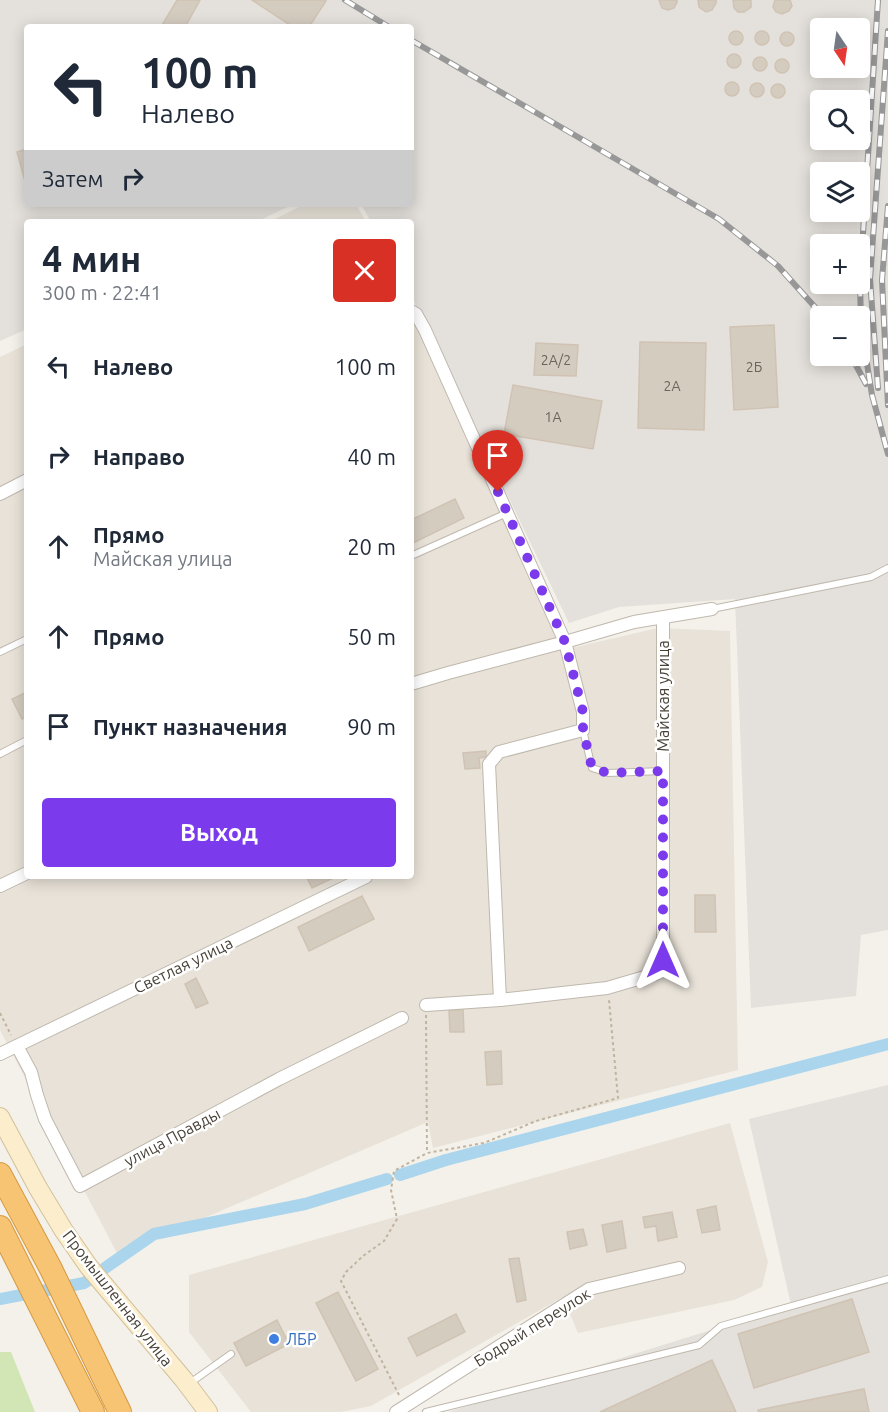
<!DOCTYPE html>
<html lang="ru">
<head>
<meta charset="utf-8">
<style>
  body { margin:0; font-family:Ubuntu,sans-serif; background:#f2f2f3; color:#1f2937; height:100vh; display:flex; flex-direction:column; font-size:22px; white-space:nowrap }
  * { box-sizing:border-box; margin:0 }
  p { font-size:20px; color:#747a83 }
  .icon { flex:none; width:33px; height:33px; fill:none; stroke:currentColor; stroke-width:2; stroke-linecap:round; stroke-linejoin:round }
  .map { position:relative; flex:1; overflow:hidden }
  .details { position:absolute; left:24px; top:219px; width:390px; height:660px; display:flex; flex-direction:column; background:#fff; border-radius:6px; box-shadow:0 3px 15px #0003 }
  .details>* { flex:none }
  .guide { position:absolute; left:24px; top:24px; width:390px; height:183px; border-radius:6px; box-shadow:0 3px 15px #0003; background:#fff; color:#1f2937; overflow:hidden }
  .needle { width:39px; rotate:167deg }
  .controls { position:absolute; left:810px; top:18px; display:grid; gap:12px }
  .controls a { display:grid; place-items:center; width:60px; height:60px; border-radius:6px; background:#fff; box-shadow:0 3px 15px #0003; font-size:30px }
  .pin { position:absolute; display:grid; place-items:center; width:51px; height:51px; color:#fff; margin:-62px -26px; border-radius:50% 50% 50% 0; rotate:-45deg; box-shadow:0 0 6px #0007 }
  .pin .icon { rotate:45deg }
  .me { position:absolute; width:66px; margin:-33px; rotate:0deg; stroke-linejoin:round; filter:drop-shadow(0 0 4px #0008) }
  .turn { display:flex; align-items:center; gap:21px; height:126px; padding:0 18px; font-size:27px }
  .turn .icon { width:78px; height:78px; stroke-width:2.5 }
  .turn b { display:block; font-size:42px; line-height:51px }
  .then { display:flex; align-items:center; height:57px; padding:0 18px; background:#0003; gap:12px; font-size:22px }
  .round { display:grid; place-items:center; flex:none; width:63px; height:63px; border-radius:6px; background:#f2f2f3 }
  .summary { display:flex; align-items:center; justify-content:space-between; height:102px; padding:0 18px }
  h1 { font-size:36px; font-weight:700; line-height:45px }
  .primary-button { display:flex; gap:12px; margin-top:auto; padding:12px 18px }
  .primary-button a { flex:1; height:69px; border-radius:6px; background:#7c3aed; color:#fff; font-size:24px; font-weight:700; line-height:69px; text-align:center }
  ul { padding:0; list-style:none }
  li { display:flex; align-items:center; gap:18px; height:90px; padding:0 18px }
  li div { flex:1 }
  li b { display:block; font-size:22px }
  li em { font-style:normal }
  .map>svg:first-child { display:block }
  .residential { fill:#e8e2d8 }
  .industrial { fill:#e4e0db; fill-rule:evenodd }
  .green { fill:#d2e6b5 }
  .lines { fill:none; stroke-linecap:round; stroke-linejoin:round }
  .canal { stroke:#aad5ed; stroke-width:12 }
  .building { fill:#d5ccc0; stroke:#d0c3b3; stroke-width:1.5 }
  .lane-casing { stroke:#bfb8ad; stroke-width:8 }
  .street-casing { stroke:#bfb8ad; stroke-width:14 }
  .secondary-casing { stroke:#d1c19c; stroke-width:20 }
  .highway-casing { stroke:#d59943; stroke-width:24 }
  .path { stroke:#c0b39f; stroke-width:2; stroke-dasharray:3 3; stroke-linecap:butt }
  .lane { stroke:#fff; stroke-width:6 }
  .street { stroke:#fff; stroke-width:12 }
  .secondary { stroke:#fceecc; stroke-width:18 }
  .highway { stroke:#f6c473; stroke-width:22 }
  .rail-casing { stroke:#989898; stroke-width:6 }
  .rail { stroke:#fff; stroke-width:4; stroke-dasharray:11; stroke-linecap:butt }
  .route { stroke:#7c3aed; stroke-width:10; stroke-dasharray:0 18 }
  .shop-dot { fill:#3f7fe0; stroke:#fff; stroke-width:2 }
  .labels { text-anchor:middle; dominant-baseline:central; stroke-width:5; stroke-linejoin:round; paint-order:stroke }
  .number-label { font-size:14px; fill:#6b645a }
  .street-label { font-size:16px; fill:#484138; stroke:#fff }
  .shop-label { font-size:16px; fill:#366cbe; stroke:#fff; text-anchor:start }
</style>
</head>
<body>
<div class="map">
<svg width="888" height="1412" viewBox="0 0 888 1412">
  <rect width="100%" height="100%" fill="#f4f1ea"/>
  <!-- residential -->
  <g class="residential">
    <polygon points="305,204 356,204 366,222 269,222"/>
    <polygon points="411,308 567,649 658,628 730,631 738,1070 433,1148 428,1122 118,1255 0,1030 0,357 27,344 27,876 411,876"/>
    <polygon points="730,1123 768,1262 762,1287 734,1300 578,1333 563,1297 371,1406 340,1412 251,1412 189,1332 189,1275"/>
  </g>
  <!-- industrial -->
  <g class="industrial">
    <path d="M0,0H888V930L861,935L856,996L751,1008L735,599L619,607L569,623L411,295V222H371L361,204H411V27H27V204H294L256,222H27V329L0,341ZM820,28H860V68H820ZM820,100H860V140H820ZM820,172H860V212H820ZM820,244H860V284H820ZM820,316H860V356H820Z"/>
    <polygon points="888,1085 888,1412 448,1412 791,1305 749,1119"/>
  </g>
  <!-- green -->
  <polygon class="green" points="0,1352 11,1352 35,1412 0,1412"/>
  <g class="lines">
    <!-- canal -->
    <g class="canal">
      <polyline points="400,1175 446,1160 888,1044"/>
      <polyline points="105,1268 154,1234 305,1204 387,1179"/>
      <polyline points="0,1299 84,1283 90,1279"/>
    </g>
  </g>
  <!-- building -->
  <g class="building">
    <polygon points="177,0 200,0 185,27 161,27"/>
    <polygon points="252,0 323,0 326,1 309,27 293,27"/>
    <polygon points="659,0 677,0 677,2 674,8 668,10 662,8"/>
    <polygon points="698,0 716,0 716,3 712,10 706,12 699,7"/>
    <polygon points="733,0 751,0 751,7 744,12 738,12 734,8"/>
    <polygon points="775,0 790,0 792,6 789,11 782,14 776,12 773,7"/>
    <circle cx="762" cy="38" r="7"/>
    <circle cx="736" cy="38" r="7"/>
    <circle cx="787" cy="39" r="7"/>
    <circle cx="734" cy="61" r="7"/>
    <circle cx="760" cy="64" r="7"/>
    <circle cx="782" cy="66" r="7"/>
    <circle cx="732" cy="89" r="7"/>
    <circle cx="757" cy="90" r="7"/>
    <circle cx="778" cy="91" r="7"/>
    <polygon points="27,149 27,188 17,152"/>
    <polygon points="774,325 778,407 734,410 730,327"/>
    <polygon points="640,342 706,343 704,430 638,428"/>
    <polygon points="536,343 578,345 576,376 534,375"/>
    <polygon points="513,385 602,401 593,449 504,434"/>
    <polygon points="455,499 464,518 411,544 411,520"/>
    <polygon points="27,692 27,717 22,719 12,699"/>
    <polygon points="486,751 486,757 479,758 480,768 465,769 463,753"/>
    <polygon points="306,876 337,876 312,888"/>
    <polygon points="695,895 715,895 716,932 695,932"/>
    <polygon points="362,896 374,919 309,951 298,927"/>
    <polygon points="196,978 208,1003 196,1008 185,984"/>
    <polygon points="449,1010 463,1010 464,1032 450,1032"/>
    <polygon points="501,1051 502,1084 487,1085 485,1052"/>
    <polygon points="716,1206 720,1230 702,1233 697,1210"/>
    <polygon points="672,1212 677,1237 658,1241 656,1226 645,1228 643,1217"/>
    <polygon points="622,1221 626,1248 607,1252 602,1225"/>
    <polygon points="583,1229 587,1245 570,1249 567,1232"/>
    <polygon points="519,1258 526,1300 517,1302 509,1259"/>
    <polygon points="338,1292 378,1369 356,1381 316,1303"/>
    <polygon points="852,1299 869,1352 754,1388 738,1334"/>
    <polygon points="456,1314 465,1332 417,1356 408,1338"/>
    <polygon points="277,1320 289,1344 246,1366 234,1343"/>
    <polygon points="712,1360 736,1412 600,1412"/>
    <polygon points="864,1389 869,1412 758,1412 758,1410"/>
  </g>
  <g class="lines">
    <defs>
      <g id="lane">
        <polyline points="411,556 507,513"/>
        <polyline points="712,609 871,577 888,568"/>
        <polyline points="0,652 27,639"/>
        <polyline points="583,730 592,768 608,773 663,771"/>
        <polyline points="0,754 27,740"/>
        <polyline points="190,1383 231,1354"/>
        <polyline points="426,1412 699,1345 721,1326 888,1279"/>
      </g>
      <g id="street">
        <polyline points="411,311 416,314 425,330 565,642 583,712 583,730 499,752 489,764 500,1000 607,988 655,974 663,960 663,618"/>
        <polyline points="0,494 27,480"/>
        <polyline points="411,684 448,673 565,642 634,622 712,609"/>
        <polyline points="0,886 27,873"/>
        <polyline points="426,1005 500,1000"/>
        <polyline points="17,1046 31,1072 37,1095 45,1119 80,1186 279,1079 402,1018"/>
        <polyline points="0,1054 366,877"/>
        <polyline points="396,1412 589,1289 679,1268"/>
      </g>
      <polyline id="secondary" points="0,1117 38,1188 64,1231 89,1267 184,1380 208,1412"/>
      <g id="highway">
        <polyline points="0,1174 51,1269 120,1412"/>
        <polyline points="0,1227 93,1412"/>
      </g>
    </defs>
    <!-- lane casing -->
    <use href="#lane" class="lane-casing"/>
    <!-- street casing -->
    <use href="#street" class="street-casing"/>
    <!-- secondary casing -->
    <use href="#secondary" class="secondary-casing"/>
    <!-- highway casing -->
    <use href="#highway" class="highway-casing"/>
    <!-- path -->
    <g class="path">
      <polyline points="0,1013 11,1035"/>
      <polyline points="426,1015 427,1153"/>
      <polyline points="399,1395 341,1281 346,1272 363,1256 384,1241 397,1219 391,1190 394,1171 427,1153 484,1143 536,1121 618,1098 609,1000"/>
    </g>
    <!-- lane -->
    <use href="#lane" class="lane"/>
    <!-- street -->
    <use href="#street" class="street"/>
    <!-- secondary -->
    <use href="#secondary" class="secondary"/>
    <!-- highway -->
    <use href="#highway" class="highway"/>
    <defs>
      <g id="rail">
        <polyline points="345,0 389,27"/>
        <polyline points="878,0 860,280 861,326 872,395 888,454"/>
        <polyline points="411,40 719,219 778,266 823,316"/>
        <polyline points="888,206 882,280 888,405"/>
        <polyline points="851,356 866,384"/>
        <polyline points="878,388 870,279 888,31"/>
      </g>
    </defs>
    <!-- rail casing -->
    <use href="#rail" class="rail-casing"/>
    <!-- rail -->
    <use href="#rail" class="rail"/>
  </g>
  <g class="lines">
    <!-- route -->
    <polyline class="route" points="498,492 565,642 583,712 583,730 592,768 608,773 663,771 663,960"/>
  </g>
  <!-- markers -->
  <circle class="shop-dot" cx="274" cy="1339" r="6"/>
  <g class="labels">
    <!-- number labels -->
    <g class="number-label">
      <text x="556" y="360">2А/2</text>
      <text x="754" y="367">2Б</text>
      <text x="672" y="386">2А</text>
      <text x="553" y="417">1А</text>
    </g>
    <!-- street labels -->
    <g class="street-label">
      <text transform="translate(663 696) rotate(-90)">Майская улица</text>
      <text transform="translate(183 965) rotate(-26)">Светлая улица</text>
      <text transform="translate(172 1137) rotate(-28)">улица Правды</text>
      <text transform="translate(118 1298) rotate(52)">Промышленная улица</text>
      <text transform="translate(532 1327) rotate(-32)">Бодрый переулок</text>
    </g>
    <!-- shop labels -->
    <g class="shop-label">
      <text x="286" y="1339">ЛБР</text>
    </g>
  </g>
</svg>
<div class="controls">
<a><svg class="needle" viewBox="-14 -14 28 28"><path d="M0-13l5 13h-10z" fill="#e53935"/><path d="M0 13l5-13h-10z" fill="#747a83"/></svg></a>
<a><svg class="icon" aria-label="search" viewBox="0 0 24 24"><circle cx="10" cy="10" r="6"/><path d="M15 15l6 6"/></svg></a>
<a><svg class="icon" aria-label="layers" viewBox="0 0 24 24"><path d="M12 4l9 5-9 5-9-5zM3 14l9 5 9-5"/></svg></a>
<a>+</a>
<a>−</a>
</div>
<div class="pin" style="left:498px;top:492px;background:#d93025"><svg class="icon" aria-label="arrive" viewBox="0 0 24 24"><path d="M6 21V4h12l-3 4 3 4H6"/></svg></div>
<svg class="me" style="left:663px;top:960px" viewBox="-20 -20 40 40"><path d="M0-17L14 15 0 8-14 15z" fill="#7c3aed" stroke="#fff" stroke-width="4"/></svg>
<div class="guide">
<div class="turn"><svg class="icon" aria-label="left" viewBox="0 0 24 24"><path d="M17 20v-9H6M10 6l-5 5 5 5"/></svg><div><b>100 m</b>Налево</div></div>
<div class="then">Затем<svg class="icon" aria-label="right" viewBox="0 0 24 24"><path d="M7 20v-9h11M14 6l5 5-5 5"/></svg></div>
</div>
<section class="details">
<div class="summary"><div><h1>4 мин</h1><p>300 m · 22:41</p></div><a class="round" style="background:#d93025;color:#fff"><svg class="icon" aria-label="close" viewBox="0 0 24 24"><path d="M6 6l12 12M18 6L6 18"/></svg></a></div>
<ul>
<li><svg class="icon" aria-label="left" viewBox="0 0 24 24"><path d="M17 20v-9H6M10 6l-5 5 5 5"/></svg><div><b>Налево</b></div><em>100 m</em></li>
<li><svg class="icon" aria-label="right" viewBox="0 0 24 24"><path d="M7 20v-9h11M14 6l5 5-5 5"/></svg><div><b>Направо</b></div><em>40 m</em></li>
<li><svg class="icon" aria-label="ahead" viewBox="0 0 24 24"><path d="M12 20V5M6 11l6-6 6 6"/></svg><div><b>Прямо</b><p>Майская улица</p></div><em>20 m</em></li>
<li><svg class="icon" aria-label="ahead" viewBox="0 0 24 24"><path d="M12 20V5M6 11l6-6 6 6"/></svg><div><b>Прямо</b></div><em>50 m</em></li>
<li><svg class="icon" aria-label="arrive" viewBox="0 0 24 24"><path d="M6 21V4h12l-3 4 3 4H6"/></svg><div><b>Пункт назначения</b></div><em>90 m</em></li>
</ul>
<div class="primary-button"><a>Выход</a></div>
</section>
</div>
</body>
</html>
